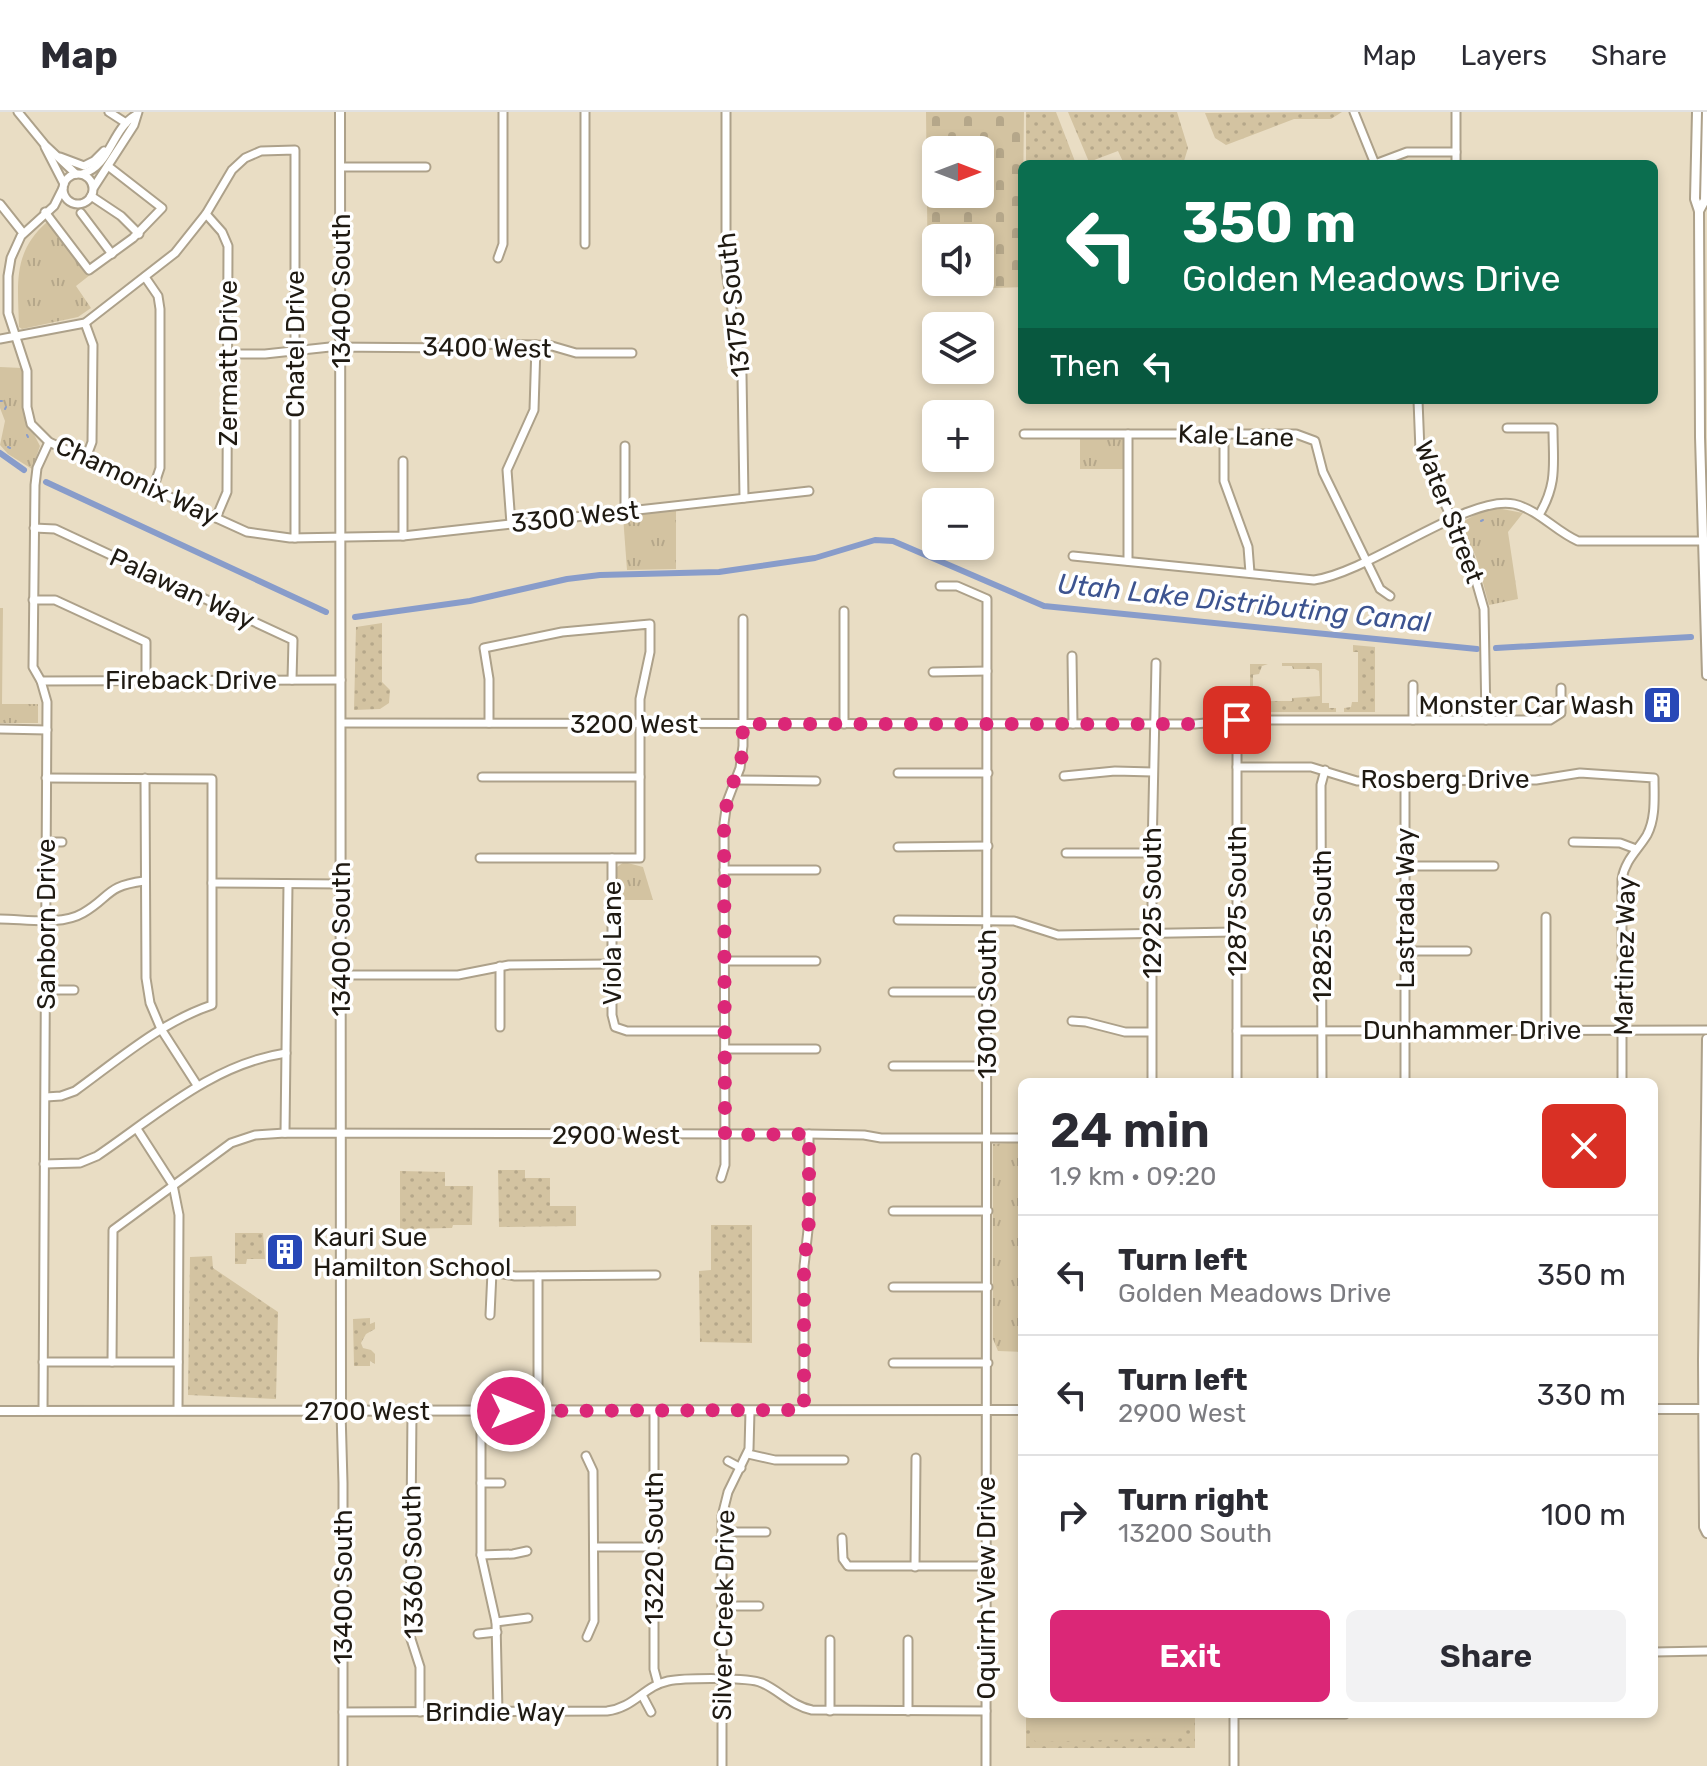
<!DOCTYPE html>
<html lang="en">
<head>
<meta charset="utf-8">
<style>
  body { margin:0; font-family:Rubik,sans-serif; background:#f2f2f3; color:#2b2b33; height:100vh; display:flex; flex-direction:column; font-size:30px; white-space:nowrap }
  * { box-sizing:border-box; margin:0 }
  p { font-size:26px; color:#7c7c81 }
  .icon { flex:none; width:44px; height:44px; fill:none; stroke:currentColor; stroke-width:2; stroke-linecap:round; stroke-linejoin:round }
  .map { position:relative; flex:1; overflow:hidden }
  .drawer { position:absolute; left:1018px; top:966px; width:640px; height:640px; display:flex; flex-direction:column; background:#fff; border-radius:12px; box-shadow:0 4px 12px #0003 }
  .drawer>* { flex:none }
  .banner { position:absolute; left:1018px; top:48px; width:640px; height:244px; border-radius:12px; box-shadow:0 4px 12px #0003; background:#0b6e4f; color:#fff; overflow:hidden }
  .needle { width:52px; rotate:90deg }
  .buttons { position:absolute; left:922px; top:24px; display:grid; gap:16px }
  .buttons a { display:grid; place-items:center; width:72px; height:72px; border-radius:12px; background:#fff; box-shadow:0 4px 12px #0003; font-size:40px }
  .pin { position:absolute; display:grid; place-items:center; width:68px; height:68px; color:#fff; margin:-34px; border-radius:16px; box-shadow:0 4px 12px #0006 }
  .me { position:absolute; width:88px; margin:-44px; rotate:90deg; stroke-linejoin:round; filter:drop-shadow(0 0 6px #0008) }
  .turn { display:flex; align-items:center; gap:28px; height:168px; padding:0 32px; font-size:36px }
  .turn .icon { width:104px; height:104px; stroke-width:2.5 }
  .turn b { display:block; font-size:56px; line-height:68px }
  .then { display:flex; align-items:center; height:76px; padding:0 32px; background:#0003; gap:16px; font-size:30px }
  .round { display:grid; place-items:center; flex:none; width:84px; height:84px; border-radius:12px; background:#f2f2f3 }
  .summary { display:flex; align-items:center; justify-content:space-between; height:136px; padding:0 32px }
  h1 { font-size:48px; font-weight:600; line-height:60px }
  .action { display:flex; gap:16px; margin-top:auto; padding:16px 32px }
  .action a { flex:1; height:92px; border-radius:12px; background:#db2777; color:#fff; font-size:32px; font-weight:600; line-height:92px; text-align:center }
  .action a+a { background:#f2f2f3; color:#2b2b33 }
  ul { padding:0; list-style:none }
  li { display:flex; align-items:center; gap:24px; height:120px; padding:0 32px; border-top:2px solid #e1e1e2 }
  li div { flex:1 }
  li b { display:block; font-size:30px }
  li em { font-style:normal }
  header { display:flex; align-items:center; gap:48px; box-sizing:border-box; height:112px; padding:0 40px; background:#fff; border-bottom:2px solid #e1e1e2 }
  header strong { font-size:38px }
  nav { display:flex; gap:44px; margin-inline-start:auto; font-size:28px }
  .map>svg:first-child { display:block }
  .grass { fill:url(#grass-dots) }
  .cemetery { fill:url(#cemetery-stones); fill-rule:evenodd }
  .park { fill:url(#park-tufts) }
  .pitch { fill:#d3c3a1 }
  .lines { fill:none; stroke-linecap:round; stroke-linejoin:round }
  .stream { stroke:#889cca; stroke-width:2 }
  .canal { stroke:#889cca; stroke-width:6 }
  .minor-casing { stroke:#ada18a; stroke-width:11 }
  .major-casing { stroke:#ada18a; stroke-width:12 }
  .minor { stroke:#fff; stroke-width:7 }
  .major { stroke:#fff; stroke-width:8 }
  .route { stroke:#db2777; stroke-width:14; stroke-dasharray:0 25.2 }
  .labels { text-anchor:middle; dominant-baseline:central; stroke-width:7; stroke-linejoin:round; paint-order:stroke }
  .street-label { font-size:26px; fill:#1f1a12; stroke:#fff }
  .poi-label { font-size:26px; fill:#1f1a12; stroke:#fff; text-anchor:end }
  .water-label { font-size:28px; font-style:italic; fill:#3d5490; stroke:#fff }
</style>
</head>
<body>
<header>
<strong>Map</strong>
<nav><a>Map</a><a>Layers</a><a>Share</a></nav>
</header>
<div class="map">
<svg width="1707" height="1654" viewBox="0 0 1707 1654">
  <defs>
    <pattern id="grass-dots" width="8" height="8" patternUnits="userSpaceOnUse" patternTransform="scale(2)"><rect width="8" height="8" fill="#d3c3a1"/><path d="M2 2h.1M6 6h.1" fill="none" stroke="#b5a78a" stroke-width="1.8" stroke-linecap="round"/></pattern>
    <pattern id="cemetery-stones" width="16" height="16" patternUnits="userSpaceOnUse" patternTransform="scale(2)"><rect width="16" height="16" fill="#d3c3a1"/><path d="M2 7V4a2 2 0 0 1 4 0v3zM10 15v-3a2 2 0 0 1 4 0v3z" fill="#b5a78a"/></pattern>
    <pattern id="park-tufts" width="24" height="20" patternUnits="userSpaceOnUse" patternTransform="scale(2)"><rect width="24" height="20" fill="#d3c3a1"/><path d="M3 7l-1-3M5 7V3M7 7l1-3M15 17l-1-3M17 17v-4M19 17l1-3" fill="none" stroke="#b5a78a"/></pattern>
  </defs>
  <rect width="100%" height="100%" fill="#e9ddc4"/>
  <!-- grass -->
  <g class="grass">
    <polygon points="1026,0 1056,0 1076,52 1026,52"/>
    <polygon points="1068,0 1177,0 1188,36 1184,49 1176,52 1124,52 1118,39 1089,50"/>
    <polygon points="1342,0 1331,7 1294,7 1226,33 1215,26 1205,1"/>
    <polygon points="382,511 382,570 390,578 389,591 380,597 354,598 356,515"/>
    <polygon points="1353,533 1375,535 1375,600 1344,600 1344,596 1351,595 1352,590 1358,590 1358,540 1353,540"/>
    <polygon points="1282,551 1322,551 1322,591 1329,591 1329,596 1336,596 1336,600 1243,600 1243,591 1250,590 1250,552 1268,552 1262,554 1259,562 1253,563 1253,580 1259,580 1263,589 1292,589 1292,586 1320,584 1319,559 1315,557 1293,557 1292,554 1282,554"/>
    <polygon points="498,1058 525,1058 525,1066 550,1066 550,1094 576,1094 576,1114 499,1115"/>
    <polygon points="400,1059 445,1060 445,1074 473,1074 472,1113 453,1113 452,1116 400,1117"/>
    <polygon points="711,1113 752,1113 752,1231 700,1230 699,1159 711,1158"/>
    <polygon points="235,1121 263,1121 265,1147 247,1147 246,1152 235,1152"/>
    <polygon points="212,1144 213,1156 278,1200 276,1287 188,1283 190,1145"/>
    <polygon points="370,1206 370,1212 375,1210 375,1217 366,1222 361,1231 363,1236 371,1238 375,1242 375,1252 370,1249 370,1254 354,1254 353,1207"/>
    <rect x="1026" y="1602" width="169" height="34"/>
  </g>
  <!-- cemetery -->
  <path class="cemetery" d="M926,0H1024L1022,175L928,178ZM936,38H980V82H936ZM936,126H980V170H936Z"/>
  <!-- park -->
  <g class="park">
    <path d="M47,110L90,163L76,174L91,196L78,205L22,217L19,215C18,172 12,141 47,110Z"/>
    <polygon points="0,255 22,256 23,301 40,334 32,357 8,342 0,333 5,309 0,296"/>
    <rect x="1080" y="327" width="43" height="30"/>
    <polygon points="1497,396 1523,401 1508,420 1518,487 1489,493 1476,445 1462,415 1462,410 1482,399"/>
    <polygon points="676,398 676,457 627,458 623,404"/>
    <polygon points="0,496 3,496 2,592 38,592 38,611 0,611"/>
    <polygon points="624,750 643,755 653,788 617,788 617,755"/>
    <polygon points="1022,1030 1022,1240 998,1239 993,1227 993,1032"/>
  </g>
  <!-- pitch -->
  <polygon class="pitch" points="1033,1602 1185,1602 1184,1623 1181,1626 1036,1630 1033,1627"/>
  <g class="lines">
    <!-- stream -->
    <g class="stream">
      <polyline points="0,289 2,289"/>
      <polyline points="5,297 6,295"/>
      <polyline points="27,323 28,325"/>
      <polyline points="8,335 10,336"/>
      <polyline points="1481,409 1483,408"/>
      <polyline points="508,1286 510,1287"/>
    </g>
    <!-- canal -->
    <g class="canal">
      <polyline points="0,341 24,358"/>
      <polyline points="46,370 326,500"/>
      <polyline points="355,505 470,489 567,467 600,463 719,460 815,446 875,428 893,429 1044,494 1477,537"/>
      <polyline points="1496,536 1691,525"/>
    </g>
    <defs>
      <g id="minor">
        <polyline points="18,0 45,33 76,62"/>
        <polyline points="109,0 126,11"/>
        <polyline points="726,0 726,159 742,263 744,386"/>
        <polyline points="1354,0 1375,52"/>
        <polyline points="1456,0 1456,52"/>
        <polyline points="45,35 64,72"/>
        <polyline points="60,45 84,54 94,49 104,39"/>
        <polyline points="1375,52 1407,40 1456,40"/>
        <polyline points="341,55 426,55"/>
        <path d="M82,62C111,54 111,17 136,3"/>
        <circle cx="78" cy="77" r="15"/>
        <polyline points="94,75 134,13 138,0"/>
        <polyline points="63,76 54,94 21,124 11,146 8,164 8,201 27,259 27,295 31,312 49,330 247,420 290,426 403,424 809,379"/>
        <polyline points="91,84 121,104 139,122"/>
        <polyline points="0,92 23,121"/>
        <polyline points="45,100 89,158 133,126 162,96 108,54"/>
        <polyline points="81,101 112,142"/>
        <polyline points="206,102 222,120 228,134 227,380 216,406"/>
        <polyline points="585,132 585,0"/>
        <polyline points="498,146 503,132 503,0"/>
        <polyline points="145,165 158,184 160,197 160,356 153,377"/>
        <polyline points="85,211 93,233 92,330 86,346"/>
        <polyline points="0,227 85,211 175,141 206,102 232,58 245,46 261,39 295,38 295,426"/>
        <polyline points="228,242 265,242 330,235 461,236 482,232 536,233 552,234 576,241 632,241"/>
        <polyline points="1418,288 1420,339 1468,441 1484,497 1486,608"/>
        <path d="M1507,316H1553C1553,352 1558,371 1539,403"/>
        <polyline points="1024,322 1296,322 1315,329 1323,360 1380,477 1390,484"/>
        <polyline points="1224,322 1224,369 1248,435 1250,461"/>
        <polyline points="625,334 625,400"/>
        <polyline points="511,412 507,358 534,298 536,233"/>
        <polyline points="34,416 55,417 293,528 292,568"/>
        <polyline points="403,424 403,349"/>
        <path d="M1073,444L1314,468C1370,460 1469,382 1514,392C1539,398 1555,419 1578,429H1706"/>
        <polyline points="1128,449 1128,322"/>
        <polyline points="940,474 957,474 987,487 986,1654"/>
        <polyline points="33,488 55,488 146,530 146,568"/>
        <polyline points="1072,544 1073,612"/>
        <polyline points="933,560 987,559"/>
        <polyline points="41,569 341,568"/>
        <polyline points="1237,608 1237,970"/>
        <polyline points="1413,608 1413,573"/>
        <polyline points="341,611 1148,612 1195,612 1237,608 1550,608 1561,601 1561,576"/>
        <polyline points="844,612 844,499"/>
        <polyline points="0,617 47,618"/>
        <path d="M1237,655H1311L1357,669L1536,668L1580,661L1654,666C1654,685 1656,706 1647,723C1638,738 1625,748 1622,767V970"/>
        <polyline points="898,661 988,661"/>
        <polyline points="1064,664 1115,659 1153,660"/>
        <polyline points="482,665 640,665"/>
        <polyline points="145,666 146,866 150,891 161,917 197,973"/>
        <polyline points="735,668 816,669"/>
        <polyline points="1405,669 1405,970"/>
        <polyline points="46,730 62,730"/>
        <polyline points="1573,730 1620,731 1636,737"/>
        <polyline points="898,735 988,734"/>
        <polyline points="1066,741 1152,741"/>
        <polyline points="480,746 640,746 640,587 650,540 650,512 562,520 484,536 489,567 489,611"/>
        <polyline points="612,746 612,903 615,915 627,919 725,919"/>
        <polyline points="1405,754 1494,754"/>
        <polyline points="724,758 816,758"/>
        <polyline points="212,771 341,772"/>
        <path d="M0,807C25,807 61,814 83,801C111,785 105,774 144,769"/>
        <polyline points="898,808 1014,809 1058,823 1235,820"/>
        <polyline points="1405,839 1467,839"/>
        <polyline points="725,849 816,849"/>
        <polyline points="500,854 500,915"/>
        <polyline points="341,863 458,863 509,853 612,852"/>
        <polyline points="47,878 74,878"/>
        <polyline points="893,880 987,880"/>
        <polyline points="1072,909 1086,910 1125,920 1151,920"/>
        <polyline points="1546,918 1546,805"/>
        <polyline points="1237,919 1707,918"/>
        <polyline points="725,937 816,937"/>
        <polyline points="893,954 988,954"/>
        <polyline points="1152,970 1152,741 1156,551"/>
        <polyline points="1322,970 1321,673 1325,658"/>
        <path d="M46,985L61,984L75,979C118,948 161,910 212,893V667L46,666"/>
        <polyline points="137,1017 173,1073 179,1103 178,1298"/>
        <polyline points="285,1021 288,772"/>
        <path d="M44,1052L80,1051L97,1044C156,1004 212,952 286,941"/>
        <polyline points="721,1066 725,1053 724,711 727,690 740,656 743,634 743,507"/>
        <polyline points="893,1099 988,1099"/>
        <polyline points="893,1175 988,1175"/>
        <polyline points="490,1203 492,1160 515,1164 656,1163"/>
        <polyline points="43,1250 178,1250"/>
        <polyline points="112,1250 113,1118 231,1031 255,1023 285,1021 809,1022 864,1023 881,1026 1022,1026"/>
        <polyline points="893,1251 988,1251"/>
        <polyline points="804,1298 804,1154 809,1109 809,1022"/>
        <polyline points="43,1299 47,590 41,569 33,555 35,373 37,356 49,330"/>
        <polyline points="341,1299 343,1371 343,1654"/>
        <polyline points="412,1299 410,1524 420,1555 420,1600"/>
        <polyline points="481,1299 481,1443 496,1510 498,1600"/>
        <polyline points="538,1299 538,1164"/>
        <polyline points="654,1299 654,1557 658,1572"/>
        <polyline points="748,1342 775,1348 844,1348"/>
        <polyline points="586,1344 593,1359 594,1509 587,1525"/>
        <polyline points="728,1349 741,1356"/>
        <polyline points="481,1371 501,1371"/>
        <polyline points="722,1420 766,1420"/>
        <polyline points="842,1426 843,1447 848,1454 986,1454"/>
        <polyline points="594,1435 654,1435"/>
        <polyline points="481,1443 513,1442 527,1439"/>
        <polyline points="915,1455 916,1346"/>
        <polyline points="722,1494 759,1494"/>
        <polyline points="496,1510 528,1506"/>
        <polyline points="478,1522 497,1520"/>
        <polyline points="908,1528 908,1599"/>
        <polyline points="1654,1540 1707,1539"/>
        <polyline points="642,1583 651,1600"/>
        <polyline points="830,1599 830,1528"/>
        <path d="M343,1600L607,1599C634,1596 644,1574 668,1569C684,1566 749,1565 762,1571C780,1579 792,1594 812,1598L986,1599"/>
        <polyline points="1234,1602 1345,1602"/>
        <polyline points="722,1654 722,1404 728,1380 749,1337 750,1299"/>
        <polyline points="1234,1654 1234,1602"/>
      </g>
      <g id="major">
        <polyline points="340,0 341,1299"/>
        <polyline points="1697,0 1695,87 1699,99 1700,325 1707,563"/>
        <polyline points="1699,99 1705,88 1707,0"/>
        <polyline points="1707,927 1703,1248 1704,1415 1707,1421"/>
        <polyline points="1654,1297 1706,1297"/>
        <polyline points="0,1299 1022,1298"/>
      </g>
    </defs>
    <!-- minor casing -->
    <use href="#minor" class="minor-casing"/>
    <!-- major casing -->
    <use href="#major" class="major-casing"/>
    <!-- minor -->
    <use href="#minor" class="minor"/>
    <!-- major -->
    <use href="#major" class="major"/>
  </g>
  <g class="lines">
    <!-- route -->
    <polyline class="route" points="511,1299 804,1298 804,1154 809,1109 809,1022 725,1023 724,711 727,690 742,644 743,612 1195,612 1237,608"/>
  </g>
  <!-- icons -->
  <defs>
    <symbol id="building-square" viewBox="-11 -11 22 22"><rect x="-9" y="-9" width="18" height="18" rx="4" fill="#2848b7" stroke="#fff"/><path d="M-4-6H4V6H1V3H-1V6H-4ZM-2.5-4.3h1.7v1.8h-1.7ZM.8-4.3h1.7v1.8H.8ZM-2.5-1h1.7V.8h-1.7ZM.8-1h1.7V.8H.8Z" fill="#fff"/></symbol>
  </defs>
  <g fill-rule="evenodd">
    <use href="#building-square" x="1640" y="571" width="44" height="44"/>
    <use href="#building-square" x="263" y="1118" width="44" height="44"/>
  </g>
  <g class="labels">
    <!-- street labels -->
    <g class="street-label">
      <text transform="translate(341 179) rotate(-90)">13400 South</text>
      <text transform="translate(734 193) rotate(-96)">13175 South</text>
      <text transform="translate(295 232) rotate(-90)">Chatel Drive</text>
      <text transform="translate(487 236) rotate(1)">3400 West</text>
      <text transform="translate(228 251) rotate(-90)">Zermatt Drive</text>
      <text transform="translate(1236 324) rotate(2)">Kale Lane</text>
      <text transform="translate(137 369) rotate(25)">Chamonix Way</text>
      <text transform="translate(1449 400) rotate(69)">Water Street</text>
      <text transform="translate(575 405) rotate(-6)">3300 West</text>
      <text transform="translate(182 477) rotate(25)">Palawan Way</text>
      <text x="191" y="568">Fireback Drive</text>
      <text x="634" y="612">3200 West</text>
      <text x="1445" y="667">Rosberg Drive</text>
      <text transform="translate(1237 789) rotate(-90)">12875 South</text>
      <text transform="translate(1152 791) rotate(-90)">12925 South</text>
      <text transform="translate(1405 796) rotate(-90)">Lastrada Way</text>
      <text transform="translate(46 812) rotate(-90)">Sanborn Drive</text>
      <text transform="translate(1322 814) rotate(-90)">12825 South</text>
      <text transform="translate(341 827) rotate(-90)">13400 South</text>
      <text transform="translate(612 831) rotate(-90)">Viola Lane</text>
      <text transform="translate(1625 844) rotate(-89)">Martinez Way</text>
      <text transform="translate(987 892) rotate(-90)">13010 South</text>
      <text x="1472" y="918">Dunhammer Drive</text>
      <text x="616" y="1023">2900 West</text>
      <text x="367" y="1299">2700 West</text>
      <text transform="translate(654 1436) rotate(-90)">13220 South</text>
      <text transform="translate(413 1450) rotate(-91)">13360 South</text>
      <text transform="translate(343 1475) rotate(-90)">13400 South</text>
      <text transform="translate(986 1476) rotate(-90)">Oquirrh View Drive</text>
      <text transform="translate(724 1503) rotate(-89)">Silver Creek Drive</text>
      <text x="495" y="1600">Brindie Way</text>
    </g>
    <!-- poi labels -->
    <g class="poi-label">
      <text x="1634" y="593">Monster Car Wash</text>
      <text x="313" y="1125" text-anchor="start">Kauri Sue<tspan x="313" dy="30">Hamilton School</tspan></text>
    </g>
    <!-- water labels -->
    <g class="water-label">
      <text transform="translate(1244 491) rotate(6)">Utah Lake Distributing Canal</text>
    </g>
  </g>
</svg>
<div class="buttons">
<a><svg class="needle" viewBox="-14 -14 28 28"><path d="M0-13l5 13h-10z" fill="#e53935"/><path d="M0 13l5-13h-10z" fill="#7c7c81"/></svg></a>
<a><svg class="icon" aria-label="sound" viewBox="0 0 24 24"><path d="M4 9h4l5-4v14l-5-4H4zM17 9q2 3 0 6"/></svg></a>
<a><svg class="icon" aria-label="layers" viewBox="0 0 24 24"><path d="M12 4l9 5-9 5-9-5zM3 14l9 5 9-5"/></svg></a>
<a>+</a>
<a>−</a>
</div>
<div class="pin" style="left:1237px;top:608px;background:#d93025"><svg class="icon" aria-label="arrive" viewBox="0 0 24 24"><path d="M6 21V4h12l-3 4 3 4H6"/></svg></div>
<svg class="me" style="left:511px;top:1299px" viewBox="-20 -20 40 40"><circle r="17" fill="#db2777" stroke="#fff" stroke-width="3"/><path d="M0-11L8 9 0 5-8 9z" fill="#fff"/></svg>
<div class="banner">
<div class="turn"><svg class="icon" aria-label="left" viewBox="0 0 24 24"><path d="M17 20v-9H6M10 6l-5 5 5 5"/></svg><div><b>350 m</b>Golden Meadows Drive</div></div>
<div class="then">Then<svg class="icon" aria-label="left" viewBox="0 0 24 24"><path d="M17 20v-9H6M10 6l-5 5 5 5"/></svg></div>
</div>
<section class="drawer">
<div class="summary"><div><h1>24 min</h1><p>1.9 km · 09:20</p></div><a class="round" style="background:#d93025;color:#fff"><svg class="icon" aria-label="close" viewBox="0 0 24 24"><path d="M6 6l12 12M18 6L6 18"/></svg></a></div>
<ul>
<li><svg class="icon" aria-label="left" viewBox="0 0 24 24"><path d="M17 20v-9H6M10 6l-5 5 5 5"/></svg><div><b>Turn left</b><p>Golden Meadows Drive</p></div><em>350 m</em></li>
<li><svg class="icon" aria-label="left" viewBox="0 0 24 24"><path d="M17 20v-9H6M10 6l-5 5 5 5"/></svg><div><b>Turn left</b><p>2900 West</p></div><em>330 m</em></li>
<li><svg class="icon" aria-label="right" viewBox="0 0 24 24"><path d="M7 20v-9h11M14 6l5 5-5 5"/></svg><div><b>Turn right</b><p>13200 South</p></div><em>100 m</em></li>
</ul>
<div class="action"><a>Exit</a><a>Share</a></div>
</section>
</div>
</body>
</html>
